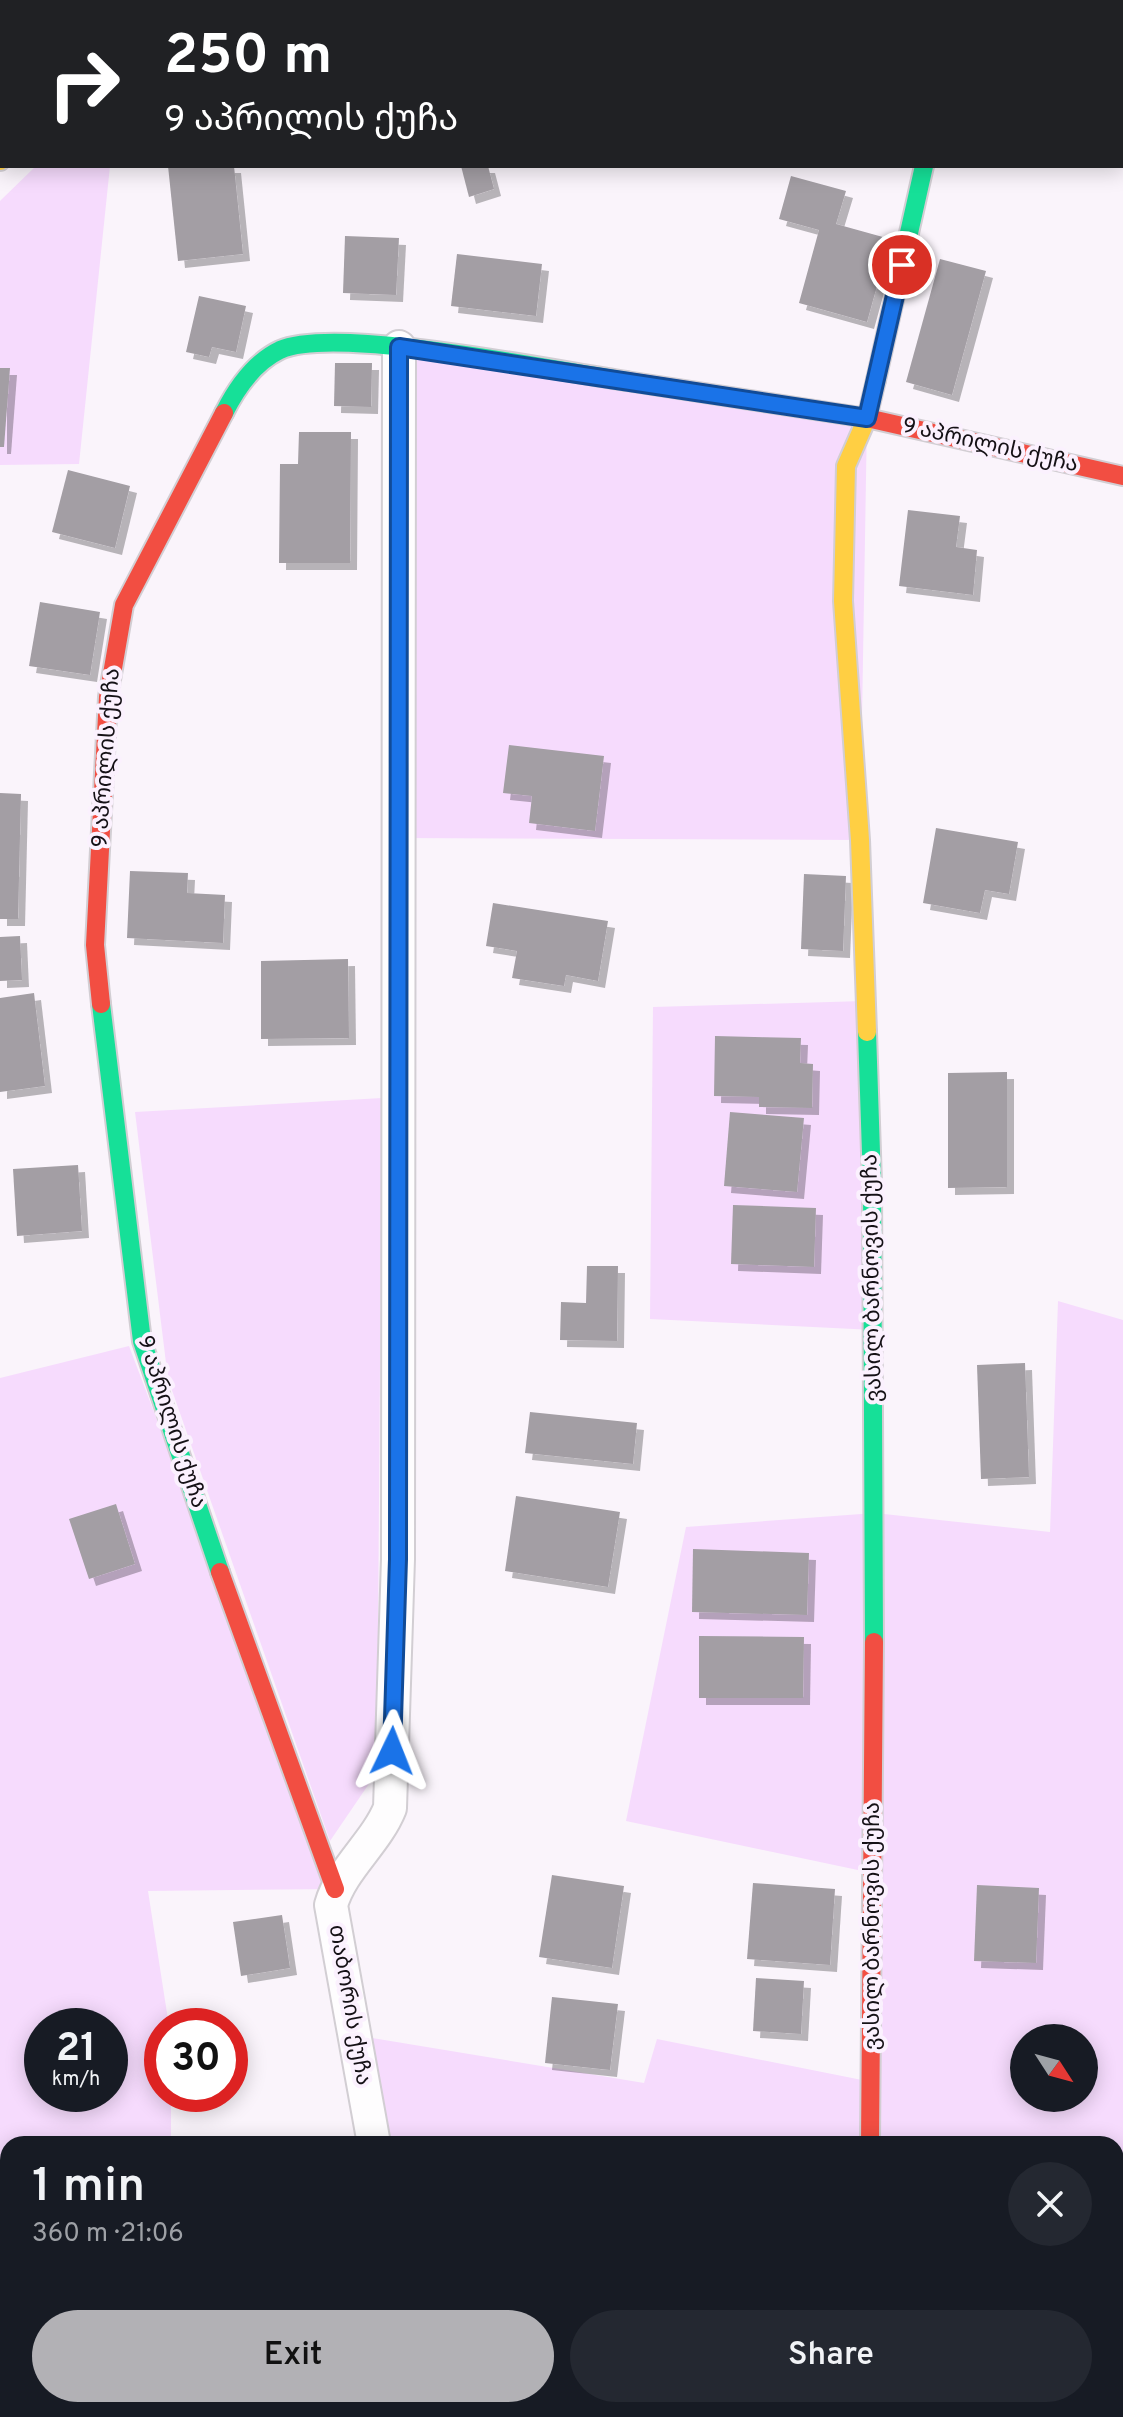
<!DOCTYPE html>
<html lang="en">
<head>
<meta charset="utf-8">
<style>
  body { margin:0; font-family:Overpass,"Noto Sans Georgian",sans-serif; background:#242831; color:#f1f3f6; height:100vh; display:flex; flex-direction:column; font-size:30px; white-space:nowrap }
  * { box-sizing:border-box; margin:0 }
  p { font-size:26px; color:#9ea1a6 }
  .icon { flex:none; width:44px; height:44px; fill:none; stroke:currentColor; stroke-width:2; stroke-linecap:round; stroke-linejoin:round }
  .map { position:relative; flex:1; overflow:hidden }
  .details { position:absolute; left:0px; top:2136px; width:1124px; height:282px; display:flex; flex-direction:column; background:#171b24; border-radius:24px 24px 0 0; box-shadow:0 4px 20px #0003 }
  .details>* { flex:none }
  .hud { position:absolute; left:0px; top:0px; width:1124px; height:168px; box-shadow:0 4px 20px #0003; background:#202124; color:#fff; overflow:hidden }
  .needle { width:52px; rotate:126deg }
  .buttons { position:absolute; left:1010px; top:2024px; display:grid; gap:16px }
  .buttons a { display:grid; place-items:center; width:88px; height:88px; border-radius:50%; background:#171b24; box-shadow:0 4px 20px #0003; font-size:40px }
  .speed { position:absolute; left:24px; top:2008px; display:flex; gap:16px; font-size:40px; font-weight:700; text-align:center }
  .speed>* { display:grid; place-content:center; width:104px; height:104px; border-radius:50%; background:#171b24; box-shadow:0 4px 20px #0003; line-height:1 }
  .speed small { font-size:20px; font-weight:400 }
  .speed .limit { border:12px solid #d22; background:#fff; color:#111 }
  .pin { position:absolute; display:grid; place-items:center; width:68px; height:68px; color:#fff; margin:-34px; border:4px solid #fff; border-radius:50%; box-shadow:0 2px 8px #0007 }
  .me { position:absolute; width:88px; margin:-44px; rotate:2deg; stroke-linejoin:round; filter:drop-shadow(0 0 6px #0008) }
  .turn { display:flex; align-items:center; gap:28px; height:168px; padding:0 32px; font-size:36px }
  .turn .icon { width:104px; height:104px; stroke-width:2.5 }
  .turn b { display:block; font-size:56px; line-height:68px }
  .round { display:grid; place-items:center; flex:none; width:84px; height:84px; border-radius:42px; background:#242831 }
  .head { display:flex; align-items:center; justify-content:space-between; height:136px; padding:0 32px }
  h1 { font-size:48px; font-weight:600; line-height:60px }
  .cta { display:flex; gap:16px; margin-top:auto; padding:16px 32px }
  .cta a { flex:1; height:92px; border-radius:48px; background:#b2b1b5; color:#111; font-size:32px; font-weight:600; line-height:92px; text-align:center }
  .cta a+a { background:#242831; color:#f1f3f6 }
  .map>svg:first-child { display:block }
  .green { fill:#f6dbfd; fill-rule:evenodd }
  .building { fill:#a39ea4; filter:url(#shadow) }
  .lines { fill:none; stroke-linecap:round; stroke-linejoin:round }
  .street-casing { stroke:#d2ced3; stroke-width:36 }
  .fast-casing { stroke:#d2ced3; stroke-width:22 }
  .slow-casing { stroke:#d2ced3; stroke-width:22 }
  .jam-casing { stroke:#d2ced3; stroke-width:22 }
  .street { stroke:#fefdfe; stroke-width:32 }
  .fast { stroke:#16e098; stroke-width:18 }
  .slow { stroke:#ffcf43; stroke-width:18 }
  .jam { stroke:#f24e42; stroke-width:18 }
  .route-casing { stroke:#114b97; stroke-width:20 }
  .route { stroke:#1a73e8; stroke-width:14 }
  .labels { text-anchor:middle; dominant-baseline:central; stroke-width:8; stroke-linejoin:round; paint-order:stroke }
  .street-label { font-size:22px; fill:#151116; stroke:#fbf1fe }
</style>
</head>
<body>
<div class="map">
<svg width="1123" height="2417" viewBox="0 0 1123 2417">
  <defs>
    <filter id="shadow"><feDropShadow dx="7" dy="7" stdDeviation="0" flood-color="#0004"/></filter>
  </defs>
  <rect width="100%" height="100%" fill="#faf4fb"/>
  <!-- green -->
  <g class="green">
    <polygon points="0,0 203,0 2,2 0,127"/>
    <polygon points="303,0 758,0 299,2"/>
    <polygon points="36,166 110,166 79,464 0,465 0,201"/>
    <polygon points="399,347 867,418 860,840 398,838"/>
    <polygon points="864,1001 874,1330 650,1319 653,1007"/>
    <polygon points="382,1098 377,1772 330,1841 168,1379 135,1112"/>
    <path d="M1058,1301L1123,1320V2336L1116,2337V2144H374L354,2035L644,2083L657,2039L872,2082V1873L626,1821L686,1527L875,1513L1050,1532ZM1024,2038H1084V2098H1024Z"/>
    <path d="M129,1346L335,1889L148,1891L169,2026H162V2094H171V2144H8V2410H189L191,2417H0V1378ZM42,2026H110V2094H42Z"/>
    <polygon points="627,2410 863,2410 863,2417 628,2417"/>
  </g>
  <!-- building -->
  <g class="building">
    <polygon points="168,166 234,166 243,254 178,261"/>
    <polygon points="461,166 488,166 494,189 469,197"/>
    <polygon points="791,176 846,191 836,224 890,239 867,322 799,303 819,230 779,219"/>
    <polygon points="345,236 399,238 396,295 343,293"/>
    <polygon points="457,254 542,264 536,316 451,306"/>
    <polygon points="940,259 986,271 952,395 906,382"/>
    <polygon points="199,296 246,306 236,352 212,347 209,357 186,352"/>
    <polygon points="335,363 372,363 371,407 334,406"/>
    <polygon points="0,368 10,368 4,447 0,447"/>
    <polygon points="299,432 351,432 350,563 279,563 280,464 298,464"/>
    <polygon points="68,470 130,486 115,548 52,532"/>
    <polygon points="908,510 960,516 956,547 977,550 973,595 899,586"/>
    <polygon points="40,602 100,612 90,675 29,666"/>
    <polygon points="509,745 604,756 595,831 529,823 532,796 503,793"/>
    <polygon points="0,793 21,794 18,919 0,919"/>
    <polygon points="936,828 1018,842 1009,894 985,890 980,913 923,903"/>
    <polygon points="130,871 188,873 187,893 225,895 223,943 127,938"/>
    <polygon points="804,874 846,876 843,951 801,949"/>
    <polygon points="493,903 608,921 598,981 566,975 564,986 512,978 517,951 486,946"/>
    <polygon points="20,936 22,980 0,981 0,937"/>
    <polygon points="348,959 349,1038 261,1039 261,961"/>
    <polygon points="34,993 45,1086 0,1092 0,998"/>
    <polygon points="715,1036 801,1038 800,1063 813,1064 812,1108 759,1107 759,1097 714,1096"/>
    <polygon points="1007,1072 1007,1187 948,1188 948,1073"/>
    <polygon points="730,1112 804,1118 797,1192 724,1186"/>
    <polygon points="78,1165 82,1231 17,1236 13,1169"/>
    <polygon points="733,1205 816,1208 814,1267 731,1264"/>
    <polygon points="587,1266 618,1266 617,1341 560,1340 561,1302 586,1303"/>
    <polygon points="1025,1363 1029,1477 981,1479 977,1365"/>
    <polygon points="530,1412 637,1423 633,1464 525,1453"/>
    <polygon points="516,1496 620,1512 608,1587 505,1571"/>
    <polygon points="116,1504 135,1564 89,1579 69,1519"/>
    <polygon points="693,1549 809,1553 807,1615 692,1612"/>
    <polygon points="699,1636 804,1637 803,1698 699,1698"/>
    <polygon points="552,1875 624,1886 612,1968 539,1957"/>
    <polygon points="753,1883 835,1889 830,1965 747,1959"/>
    <polygon points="977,1885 1039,1888 1036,1963 974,1961"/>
    <polygon points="282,1915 290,1968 241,1976 233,1922"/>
    <polygon points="756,1978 804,1981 801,2034 753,2031"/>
    <polygon points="552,1997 618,2004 610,2070 545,2063"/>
    <polygon points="269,2136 271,2144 245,2144 245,2143"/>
    <polygon points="281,2410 356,2410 357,2417 282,2417"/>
  </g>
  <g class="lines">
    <defs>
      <g id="street">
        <polyline points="950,2 950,0"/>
        <path d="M374,2144L331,1905C341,1869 376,1843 390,1808L398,1559L399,347"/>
        <polyline points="422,2410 423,2417"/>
        <polyline points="863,2417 863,2410"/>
      </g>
      <g id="fast">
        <polyline points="876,380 924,166"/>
        <path d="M224,413C236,389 255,362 280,350C336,325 556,371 626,381"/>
        <polyline points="101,1004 142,1341 220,1572"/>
        <polyline points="867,1032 872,1183 874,1642"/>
      </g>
      <g id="slow">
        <polyline points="254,2 259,0"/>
        <polyline points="0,161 2,159"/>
        <polyline points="867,1032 860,840 843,601 846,466 867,418 876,380"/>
      </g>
      <g id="jam">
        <polyline points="626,381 867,418 1123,476"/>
        <polyline points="101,1004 95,945 108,697 124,605 224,413"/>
        <polyline points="220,1572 335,1889"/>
        <polyline points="870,2144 874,1642"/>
      </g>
    </defs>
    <!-- street casing -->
    <use href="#street" class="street-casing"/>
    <!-- fast casing -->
    <use href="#fast" class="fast-casing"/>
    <!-- slow casing -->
    <use href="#slow" class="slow-casing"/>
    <!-- jam casing -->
    <use href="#jam" class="jam-casing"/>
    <!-- street -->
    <use href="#street" class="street"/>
    <!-- fast -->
    <use href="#fast" class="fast"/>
    <!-- slow -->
    <use href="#slow" class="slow"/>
    <!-- jam -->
    <use href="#jam" class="jam"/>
  </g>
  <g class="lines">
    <defs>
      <polyline id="route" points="392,1751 398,1559 399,347 867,418 902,265"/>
    </defs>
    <!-- route casing -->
    <use href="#route" class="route-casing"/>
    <!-- route -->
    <use href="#route" class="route"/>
  </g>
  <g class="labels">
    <!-- street labels -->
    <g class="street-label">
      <text transform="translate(990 446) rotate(13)">9 აპრილის ქუჩა</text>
      <text transform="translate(107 758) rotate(-86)">9 აპრილის ქუჩა</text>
      <text transform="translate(873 1278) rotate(-91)">ვასილ ბარნოვის ქუჩა</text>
      <text transform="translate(171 1422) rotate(72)">9 აპრილის ქუჩა</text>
      <text transform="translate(873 1926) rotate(-90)">ვასილ ბარნოვის ქუჩა</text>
      <text transform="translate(349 2005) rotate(80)">თაბორის ქუჩა</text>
    </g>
  </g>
</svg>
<div class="buttons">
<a><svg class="needle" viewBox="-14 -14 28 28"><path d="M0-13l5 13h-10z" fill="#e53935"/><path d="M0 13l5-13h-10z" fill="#9ea1a6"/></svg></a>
</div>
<div class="speed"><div>21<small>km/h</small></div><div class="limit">30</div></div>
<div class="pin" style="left:902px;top:265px;background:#d93025"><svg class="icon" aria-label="arrive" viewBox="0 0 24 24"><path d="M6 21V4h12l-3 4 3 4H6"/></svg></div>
<svg class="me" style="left:392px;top:1751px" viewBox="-20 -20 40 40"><path d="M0-17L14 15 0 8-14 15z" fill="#1a73e8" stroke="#fff" stroke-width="4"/></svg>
<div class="hud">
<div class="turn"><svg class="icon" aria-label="right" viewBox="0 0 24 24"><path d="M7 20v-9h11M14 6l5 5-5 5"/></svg><div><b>250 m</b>9 აპრილის ქუჩა</div></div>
</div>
<section class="details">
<div class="head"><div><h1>1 min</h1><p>360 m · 21:06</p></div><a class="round"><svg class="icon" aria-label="close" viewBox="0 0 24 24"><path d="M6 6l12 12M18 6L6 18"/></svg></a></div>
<div class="cta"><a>Exit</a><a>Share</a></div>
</section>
</div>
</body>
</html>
